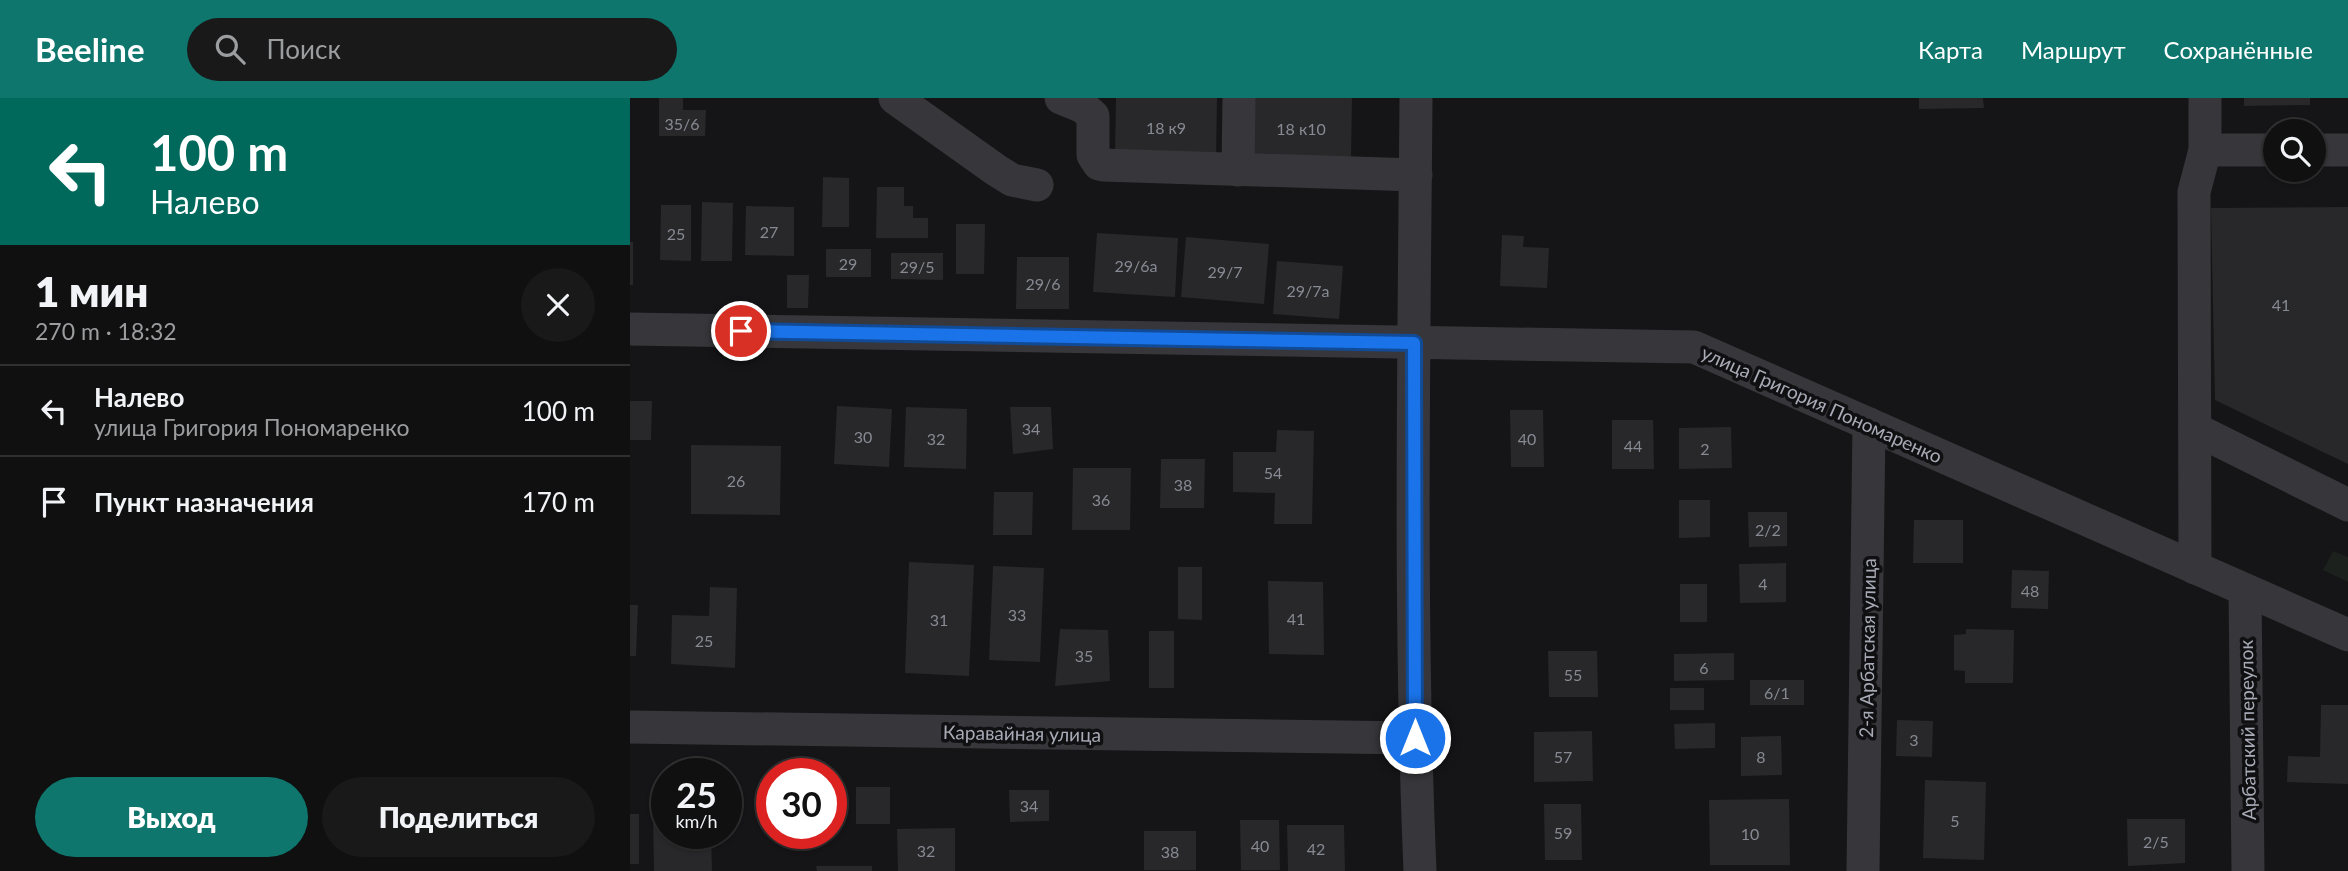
<!DOCTYPE html>
<html lang="ru">
<head>
<meta charset="utf-8">
<style>
  body { margin:0; font-family:Lato,sans-serif; background:#19191a; color:#f1f3f6; height:100vh; display:flex; flex-direction:column; font-size:26px; white-space:nowrap }
  * { box-sizing:border-box; margin:0 }
  p { font-size:23px; color:#9c9d9f }
  .icon { flex:none; width:38px; height:38px; fill:none; stroke:currentColor; stroke-width:2; stroke-linecap:round; stroke-linejoin:round }
  .map { position:relative; flex:1; overflow:hidden }
  .details { display:flex; flex-direction:column; background:#101011; width:630px }
  .details>* { flex:none }
  .banner { background:#00695c; color:#fff; overflow:hidden }
  .tools { position:absolute; left:1633px; top:21px; display:grid; gap:14px }
  .tools a { display:grid; place-items:center; width:63px; height:63px; border-radius:50%; background:#101011; box-shadow:0 2px 5px #0004,0 0 0 2px #303031; font-size:35px }
  .speed { position:absolute; left:21px; top:660px; display:flex; gap:14px; font-size:35px; font-weight:700; text-align:center }
  .speed>* { display:grid; place-content:center; width:91px; height:91px; border-radius:50%; background:#101011; box-shadow:0 2px 5px #0004,0 0 0 2px #303031; line-height:1 }
  .speed small { font-size:18px; font-weight:400 }
  .speed .limit { border:10px solid #d22; background:#fff; color:#111 }
  .pin { position:absolute; display:grid; place-items:center; width:60px; height:60px; color:#fff; margin:-30px; border:4px solid #fff; border-radius:50%; box-shadow:0 2px 7px #0007 }
  .me { position:absolute; width:77px; margin:-38px; rotate:0deg; stroke-linejoin:round; filter:drop-shadow(0 0 5px #0008) }
  .turn { display:flex; align-items:center; gap:24px; height:147px; padding:0 35px; font-size:32px }
  .turn .icon { width:91px; height:91px; stroke-width:2.5 }
  .turn b { display:block; font-size:49px; line-height:60px }
  .round { display:grid; place-items:center; flex:none; width:74px; height:74px; border-radius:37px; background:#19191a }
  .overview { display:flex; align-items:center; justify-content:space-between; height:119px; padding:0 35px }
  h1 { font-size:42px; font-weight:800; line-height:52px }
  .action { display:flex; gap:14px; margin-top:auto; padding:14px 35px }
  .action a { flex:1; height:80px; border-radius:42px; background:#0f766e; color:#fff; font-size:28px; font-weight:800; line-height:80px; text-align:center }
  .action a+a { background:#19191a; color:#f1f3f6 }
  ul { padding:0; list-style:none }
  li { display:flex; align-items:center; gap:21px; height:91px; padding:0 35px; border-top:2px solid #303031 }
  li div { flex:1 }
  li b { display:block; font-size:26px }
  li em { font-style:normal }
  header { display:flex; align-items:center; gap:42px; box-sizing:border-box; height:98px; padding:0 35px; background:#0f766e; color:#fff }
  header strong { font-size:33px }
  nav { display:flex; gap:38px; margin-inline-start:auto; font-size:24px }
  .search { width:490px; height:63px; background:#19191a; display:flex; align-items:center; gap:18px; box-sizing:border-box; padding:0 24px; border-radius:38px; color:#9c9d9f; font-size:26px }
  main { display:flex; flex:1; min-height:0 }
  .map>svg:first-child { display:block }
  .green { fill:#1c211d }
  .building { fill:#28282b }
  .lines { fill:none; stroke-linecap:round; stroke-linejoin:round }
  .minor { stroke:#37373b; stroke-width:33 }
  .route-casing { stroke:#114b97; stroke-width:18 }
  .route { stroke:#1a73e8; stroke-width:12 }
  .labels { text-anchor:middle; dominant-baseline:central; stroke-width:7; stroke-linejoin:round; paint-order:stroke }
  .number-label { font-size:16px; fill:#878a92 }
  .street-label { font-size:19px; fill:#a8abb6; stroke:#101012 }
</style>
</head>
<body>
<header>
<strong>Beeline</strong>
<div class="search"><svg class="icon" aria-label="search" viewBox="0 0 24 24"><circle cx="10" cy="10" r="6"/><path d="M15 15l6 6"/></svg>Поиск</div>
<nav><a>Карта</a><a>Маршрут</a><a>Сохранённые</a></nav>
</header>
<main>
<section class="details">
<div class="banner">
<div class="turn"><svg class="icon" aria-label="left" viewBox="0 0 24 24"><path d="M17 20v-9H6M10 6l-5 5 5 5"/></svg><div><b>100 m</b>Налево</div></div>
</div>
<div class="overview"><div><h1>1 мин</h1><p>270 m · 18:32</p></div><a class="round"><svg class="icon" aria-label="close" viewBox="0 0 24 24"><path d="M6 6l12 12M18 6L6 18"/></svg></a></div>
<ul>
<li><svg class="icon" aria-label="left" viewBox="0 0 24 24"><path d="M17 20v-9H6M10 6l-5 5 5 5"/></svg><div><b>Налево</b><p>улица Григория Пономаренко</p></div><em>100 m</em></li>
<li><svg class="icon" aria-label="arrive" viewBox="0 0 24 24"><path d="M6 21V4h12l-3 4 3 4H6"/></svg><div><b>Пункт назначения</b></div><em>170 m</em></li>
</ul>
<div class="action"><a>Выход</a><a>Поделиться</a></div>
</section>
<div class="map">
<svg width="1718" height="773" viewBox="0 0 1718 773">
  <rect width="100%" height="100%" fill="#151517"/>
  <!-- green -->
  <polygon class="green" points="1703,453 1718,459 1718,484 1693,472"/>
  <!-- building -->
  <g class="building">
    <polygon points="29,0 53,0 53,12 76,12 75,38 29,38"/>
    <polygon points="486,0 587,0 586,59 485,57"/>
    <polygon points="621,0 722,0 721,60 620,59"/>
    <polygon points="1289,0 1353,0 1354,10 1289,11"/>
    <polygon points="1614,0 1680,0 1680,7 1614,8"/>
    <polygon points="193,79 219,80 219,129 192,129"/>
    <polygon points="247,89 274,89 274,108 283,108 283,120 298,120 298,140 246,140"/>
    <polygon points="72,104 103,105 102,163 71,163"/>
    <polygon points="31,107 61,107 61,163 30,162"/>
    <polygon points="116,108 164,109 164,158 115,157"/>
    <polygon points="1718,109 1718,366 1585,302 1581,110"/>
    <polygon points="326,126 355,126 354,176 326,176"/>
    <polygon points="467,135 548,140 545,199 463,194"/>
    <polygon points="872,137 894,138 893,149 919,150 917,190 870,188"/>
    <polygon points="556,139 639,146 634,206 551,199"/>
    <rect x="0" y="144" width="3" height="43"/>
    <rect x="196" y="151" width="45" height="28"/>
    <polygon points="261,155 313,155 313,182 261,181"/>
    <polygon points="387,159 439,159 439,211 386,211"/>
    <polygon points="647,163 713,168 709,221 643,216"/>
    <polygon points="157,177 179,177 178,210 157,210"/>
    <polygon points="0,303 22,303 21,342 0,342"/>
    <polygon points="207,308 262,311 259,369 204,366"/>
    <polygon points="276,309 337,311 336,371 274,369"/>
    <polygon points="380,309 421,309 423,351 383,356"/>
    <polygon points="880,312 913,312 914,369 881,369"/>
    <polygon points="982,322 1023,322 1024,371 982,371"/>
    <polygon points="1101,329 1102,370 1049,371 1049,330"/>
    <polygon points="647,332 684,333 682,426 644,426 645,395 603,394 603,354 646,354"/>
    <polygon points="61,347 151,348 150,417 61,416"/>
    <polygon points="531,361 575,361 574,410 530,410"/>
    <polygon points="443,370 501,370 500,432 442,432"/>
    <polygon points="364,394 403,394 402,437 363,437"/>
    <polygon points="1049,402 1080,402 1080,439 1049,440"/>
    <polygon points="1118,414 1157,414 1157,448 1119,449"/>
    <polygon points="1284,422 1333,422 1333,465 1283,465"/>
    <polygon points="279,464 344,467 339,578 275,575"/>
    <polygon points="1156,465 1156,504 1110,505 1109,466"/>
    <polygon points="363,468 414,470 410,564 359,562"/>
    <polygon points="548,469 572,469 572,522 548,521"/>
    <polygon points="1382,472 1419,473 1418,511 1381,510"/>
    <polygon points="638,483 693,484 694,557 639,556"/>
    <rect x="1050" y="486" width="27" height="38"/>
    <polygon points="80,489 107,490 105,570 41,566 42,517 79,518"/>
    <polygon points="0,507 8,507 6,558 0,558"/>
    <polygon points="430,531 478,532 480,583 425,588"/>
    <polygon points="1336,531 1384,532 1383,585 1335,585 1335,573 1324,572 1324,537 1336,536"/>
    <rect x="519" y="533" width="25" height="57"/>
    <polygon points="918,553 967,553 968,599 919,599"/>
    <polygon points="1104,555 1104,582 1044,583 1044,556"/>
    <rect x="1120" y="582" width="54" height="25"/>
    <rect x="1040" y="590" width="34" height="22"/>
    <polygon points="1691,607 1718,607 1718,686 1657,684 1658,658 1690,659"/>
    <polygon points="1267,622 1303,623 1302,659 1266,658"/>
    <polygon points="1085,625 1085,650 1045,651 1044,626"/>
    <polygon points="962,633 963,683 904,684 904,634"/>
    <polygon points="1151,638 1152,677 1111,678 1111,639"/>
    <polygon points="1295,682 1356,684 1354,762 1293,760"/>
    <rect x="226" y="689" width="34" height="37"/>
    <polygon points="379,692 419,692 419,723 380,724"/>
    <polygon points="1159,701 1160,767 1080,767 1079,702"/>
    <polygon points="914,706 951,706 952,762 915,762"/>
    <rect x="0" y="716" width="9" height="50"/>
    <polygon points="23,716 37,716 37,735 81,735 82,773 24,773"/>
    <polygon points="1497,721 1555,721 1555,765 1498,768"/>
    <polygon points="610,722 649,722 650,772 611,772"/>
    <polygon points="657,727 714,727 715,773 658,773"/>
    <polygon points="325,730 325,773 268,773 267,731"/>
    <rect x="514" y="733" width="52" height="39"/>
    <polygon points="186,768 242,768 242,773 187,773"/>
  </g>
  <g class="lines">
    <!-- minor -->
    <g class="minor">
      <polyline points="265,0 366,72 382,82 407,87"/>
      <polyline points="431,0 453,9 463,18 463,57 469,66 473,67 786,77"/>
      <path d="M786,0C784,258 779,515 790,773"/>
      <polyline points="1575,0 1575,52 1645,52"/>
      <polyline points="1684,52 1718,52"/>
      <polyline points="608,72 609,0"/>
      <polyline points="0,231 1064,249 1718,537"/>
      <polyline points="1565,331 1718,407"/>
      <polyline points="1565,470 1564,94 1575,52"/>
      <polyline points="1615,492 1618,773"/>
      <polyline points="0,629 785,640"/>
      <polyline points="1233,773 1239,326"/>
    </g>
  </g>
  <g class="lines">
    <defs>
      <polyline id="route" points="111,233 784,245 785,640"/>
    </defs>
    <!-- route casing -->
    <use href="#route" class="route-casing"/>
    <!-- route -->
    <use href="#route" class="route"/>
  </g>
  <g class="labels">
    <!-- number labels -->
    <g class="number-label">
      <text x="52" y="25">35/6</text>
      <text x="536" y="29">18 к9</text>
      <text x="671" y="30">18 к10</text>
      <text x="139" y="133">27</text>
      <text x="46" y="135">25</text>
      <text x="218" y="165">29</text>
      <text x="506" y="167">29/6а</text>
      <text x="287" y="168">29/5</text>
      <text x="595" y="173">29/7</text>
      <text x="413" y="185">29/6</text>
      <text x="678" y="192">29/7а</text>
      <text x="1651" y="206">41</text>
      <text x="401" y="330">34</text>
      <text x="233" y="338">30</text>
      <text x="306" y="340">32</text>
      <text x="897" y="340">40</text>
      <text x="1003" y="347">44</text>
      <text x="1075" y="350">2</text>
      <text x="643" y="374">54</text>
      <text x="106" y="382">26</text>
      <text x="553" y="386">38</text>
      <text x="471" y="401">36</text>
      <text x="1138" y="431">2/2</text>
      <text x="1133" y="485">4</text>
      <text x="1400" y="492">48</text>
      <text x="387" y="516">33</text>
      <text x="666" y="520">41</text>
      <text x="309" y="521">31</text>
      <text x="74" y="542">25</text>
      <text x="454" y="557">35</text>
      <text x="1074" y="569">6</text>
      <text x="943" y="576">55</text>
      <text x="1147" y="594">6/1</text>
      <text x="1284" y="641">3</text>
      <text x="933" y="658">57</text>
      <text x="1131" y="658">8</text>
      <text x="399" y="707">34</text>
      <text x="1325" y="722">5</text>
      <text x="933" y="734">59</text>
      <text x="1120" y="735">10</text>
      <text x="1526" y="743">2/5</text>
      <text x="630" y="747">40</text>
      <text x="686" y="750">42</text>
      <text x="296" y="752">32</text>
      <text x="540" y="753">38</text>
    </g>
    <!-- street labels -->
    <g class="street-label">
      <text transform="translate(1192 306) rotate(24)">улица Григория Пономаренко</text>
      <text transform="translate(1237 550) rotate(-89)">2-я Арбатская улица</text>
      <text transform="translate(1617 632) rotate(-91)">Арбатский переулок</text>
      <text transform="translate(392 635) rotate(1)">Каравайная улица</text>
    </g>
  </g>
</svg>
<div class="tools">
<a><svg class="icon" aria-label="search" viewBox="0 0 24 24"><circle cx="10" cy="10" r="6"/><path d="M15 15l6 6"/></svg></a>
</div>
<div class="speed"><div>25<small>km/h</small></div><div class="limit">30</div></div>
<div class="pin" style="left:111px;top:233px;background:#d93025"><svg class="icon" aria-label="arrive" viewBox="0 0 24 24"><path d="M6 21V4h12l-3 4 3 4H6"/></svg></div>
<svg class="me" style="left:785px;top:640px" viewBox="-20 -20 40 40"><circle r="17" fill="#1a73e8" stroke="#fff" stroke-width="3"/><path d="M0-11L8 9 0 5-8 9z" fill="#fff"/></svg>
</div>
</main>
</body>
</html>
